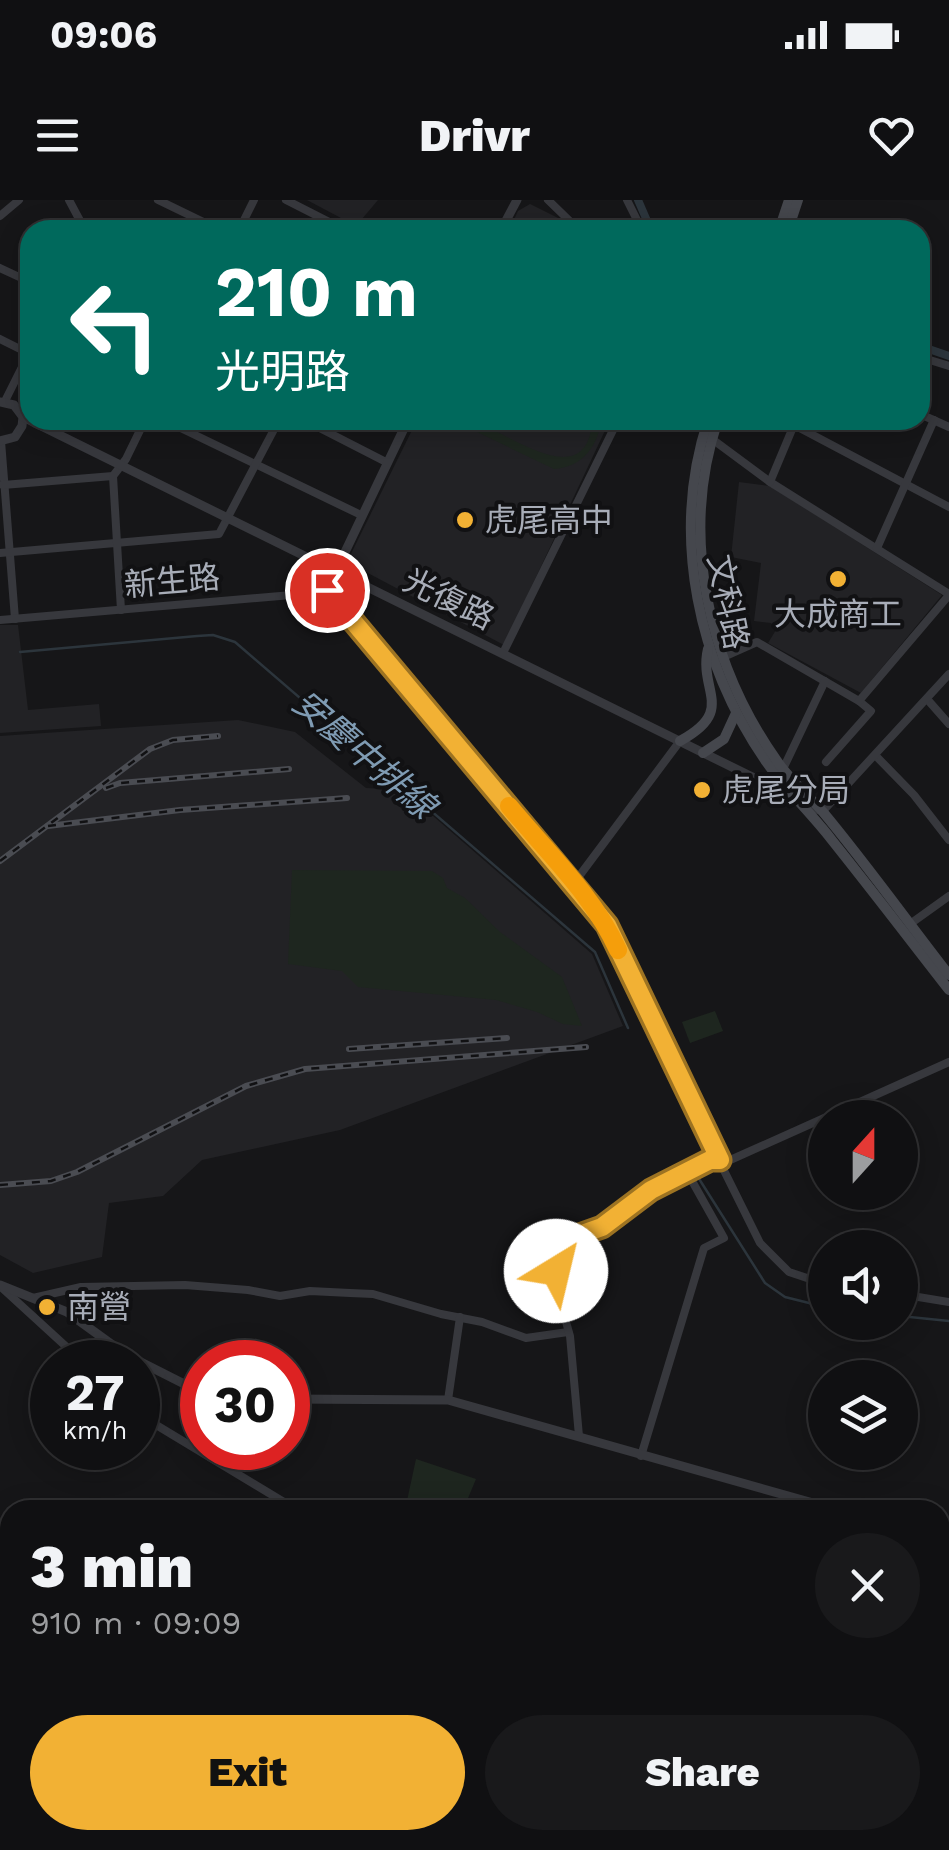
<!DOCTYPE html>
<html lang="en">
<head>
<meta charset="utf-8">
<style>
  body { margin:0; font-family:"Work Sans","Noto Sans TC",sans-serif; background:#19191b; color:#f1f3f6; height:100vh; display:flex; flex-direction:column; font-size:38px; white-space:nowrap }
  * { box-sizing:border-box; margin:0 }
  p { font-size:32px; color:#9c9d9f }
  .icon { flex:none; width:55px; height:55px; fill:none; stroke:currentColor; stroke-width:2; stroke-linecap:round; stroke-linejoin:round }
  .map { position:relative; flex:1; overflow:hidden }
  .drawer { position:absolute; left:0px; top:1300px; width:950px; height:350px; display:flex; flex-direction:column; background:#101012; border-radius:30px 30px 0 0; box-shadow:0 5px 25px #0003,0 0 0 2px #303032 }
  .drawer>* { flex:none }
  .banner { position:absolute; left:20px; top:20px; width:910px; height:210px; border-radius:30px; box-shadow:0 5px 25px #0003,0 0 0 2px #303032; background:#00695c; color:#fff; overflow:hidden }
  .needle { width:65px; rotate:21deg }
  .tools { position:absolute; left:808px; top:900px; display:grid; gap:20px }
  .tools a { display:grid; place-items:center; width:110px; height:110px; border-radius:50%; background:#101012; box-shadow:0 5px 25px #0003,0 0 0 2px #303032; font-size:50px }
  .speed { position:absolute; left:30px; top:1140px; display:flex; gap:20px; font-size:50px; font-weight:700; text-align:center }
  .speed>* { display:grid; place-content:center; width:130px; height:130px; border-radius:50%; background:#101012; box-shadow:0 5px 25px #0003,0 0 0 2px #303032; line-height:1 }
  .speed small { font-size:25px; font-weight:400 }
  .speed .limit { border:15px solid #d22; background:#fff; color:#111 }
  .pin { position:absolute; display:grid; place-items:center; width:85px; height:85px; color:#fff; margin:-42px; border:5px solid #fff; border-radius:50%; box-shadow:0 2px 10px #0007 }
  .me { position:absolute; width:110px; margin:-55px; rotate:36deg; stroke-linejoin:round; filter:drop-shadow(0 0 8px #0008) }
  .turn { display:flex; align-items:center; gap:35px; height:210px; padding:0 30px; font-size:45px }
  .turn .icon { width:130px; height:130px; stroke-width:2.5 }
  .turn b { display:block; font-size:70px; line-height:85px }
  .round { display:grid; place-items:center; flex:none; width:105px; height:105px; border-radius:52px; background:#19191b }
  .overview { display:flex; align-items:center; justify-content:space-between; height:170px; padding:0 30px }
  h1 { font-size:60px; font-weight:800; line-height:75px }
  .primary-button { display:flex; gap:20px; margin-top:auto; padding:20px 30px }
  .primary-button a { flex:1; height:115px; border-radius:60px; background:#f2b134; color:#111; font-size:40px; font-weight:800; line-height:115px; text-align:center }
  .primary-button a+a { background:#19191b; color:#f1f3f6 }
  .status { display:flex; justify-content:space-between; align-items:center; height:70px; padding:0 50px; background:#101012; direction:ltr }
  .status svg { height:28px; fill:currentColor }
  header { display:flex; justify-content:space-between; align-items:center; height:130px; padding:0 30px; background:#101012; font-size:45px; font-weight:800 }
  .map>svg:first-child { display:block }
  .built { fill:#222225 }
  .green { fill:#1e261f }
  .water { fill:#2c353c }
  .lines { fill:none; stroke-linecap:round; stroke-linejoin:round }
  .stream { stroke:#2c353c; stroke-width:2.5 }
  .canal { stroke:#2c353c; stroke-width:8 }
  .minor { stroke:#37383d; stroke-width:8 }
  .tertiary { stroke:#37383d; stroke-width:9 }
  .secondary { stroke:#45474d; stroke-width:10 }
  .rail-casing { stroke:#4a4c52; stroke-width:6 }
  .rail { stroke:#111113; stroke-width:2.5; stroke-dasharray:8; stroke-linecap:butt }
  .route-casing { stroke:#9d7322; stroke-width:25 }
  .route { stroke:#f2b134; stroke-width:18 }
  .slow { stroke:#f59e0b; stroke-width:18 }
  .poi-dot { fill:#f2b134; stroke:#111113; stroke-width:4 }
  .labels { text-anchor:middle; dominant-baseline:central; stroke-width:8; stroke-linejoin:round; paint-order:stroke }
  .poi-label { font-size:32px; fill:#a8adb8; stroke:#111113; text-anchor:start }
  .street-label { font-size:32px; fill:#a8adb8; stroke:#111113 }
  .water-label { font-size:35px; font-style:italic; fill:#7f9bb3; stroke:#111113 }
</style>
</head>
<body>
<div class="status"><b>09:06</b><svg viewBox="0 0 49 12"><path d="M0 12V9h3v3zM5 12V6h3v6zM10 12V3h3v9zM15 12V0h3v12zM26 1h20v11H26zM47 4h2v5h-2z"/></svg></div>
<header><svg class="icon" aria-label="menu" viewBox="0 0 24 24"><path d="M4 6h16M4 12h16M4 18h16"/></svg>Drivr<svg class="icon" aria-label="heart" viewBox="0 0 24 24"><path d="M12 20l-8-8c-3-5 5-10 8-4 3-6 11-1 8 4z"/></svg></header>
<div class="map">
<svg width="949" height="1650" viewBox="0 0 949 1650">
  <rect width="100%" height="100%" fill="#161618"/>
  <!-- built -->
  <g class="built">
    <polygon points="307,0 378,0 356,26"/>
    <polygon points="530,4 560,19 569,30 509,30 518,11"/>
    <polygon points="417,220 610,220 504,445 347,362"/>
    <polygon points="739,282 770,286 942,395 861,493 768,443 776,430 771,423 754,421 761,363 731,357"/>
    <polygon points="0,425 18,425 28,510 99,504 101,526 0,533"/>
    <polygon points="238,520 295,532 366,588 403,590 592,754 623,826 340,930 202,960 163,996 109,1003 102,1057 33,1073 0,1055 0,536"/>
  </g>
  <!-- green -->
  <g class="green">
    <path d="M452,220C460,220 469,219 476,222C508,233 588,296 592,220H601V223C596,249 581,267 554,269Z"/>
    <polygon points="292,670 432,671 443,678 447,688 465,698 500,732 562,777 582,826 563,824 537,812 496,800 358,787 342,771 288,764"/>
    <polygon points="715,811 723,831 690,843 682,822"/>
    <polygon points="416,1259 476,1279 466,1303 488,1310 405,1310"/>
  </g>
  <!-- water -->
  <g class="water">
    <polygon points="0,1459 10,1465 10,1535 0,1529"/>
    <polygon points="215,1640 338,1640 359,1650 236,1650"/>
  </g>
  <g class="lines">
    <!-- stream -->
    <g class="stream">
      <polyline points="20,452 197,436 213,435 235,442 595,752 628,828"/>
      <polyline points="696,974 765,1083 785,1097 825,1107"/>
      <polyline points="900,1116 949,1121"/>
    </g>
    <!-- canal -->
    <g class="canal">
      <polyline points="638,0 651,30"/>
      <polyline points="920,146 949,156"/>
    </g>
    <!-- minor -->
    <g class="minor">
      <polyline points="69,0 85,30"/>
      <polyline points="158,0 220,30"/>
      <polyline points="286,0 345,30"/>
      <polyline points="548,0 579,30"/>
      <polyline points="627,0 642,30"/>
      <polyline points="0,16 19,0"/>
      <polyline points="239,30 254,0"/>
      <polyline points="0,68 30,82"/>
      <polyline points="0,139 30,154"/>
      <polyline points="920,157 949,166"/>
      <polyline points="5,201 30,151"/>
      <polyline points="920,214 949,227"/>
      <polyline points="164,220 361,315"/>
      <polyline points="304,220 386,262"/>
      <polyline points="697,220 712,239 770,282 949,394"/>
      <polyline points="794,225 949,307"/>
      <polyline points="1,241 15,419"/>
      <polyline points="770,282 796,220"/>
      <polyline points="3,285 113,276"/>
      <polyline points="877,348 934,220"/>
      <polyline points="0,353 219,334 279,220"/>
      <polyline points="327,390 607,725 682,886 760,1043 789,1072 825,1084"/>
      <polyline points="121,410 113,276 126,259 145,220"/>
      <polyline points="0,420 315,393 327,390 336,371"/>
      <polyline points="503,453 618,220"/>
      <polyline points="721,458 757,442 859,501 871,511 826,562"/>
      <polyline points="927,499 949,524"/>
      <polyline points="859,501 949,395"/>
      <polyline points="875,555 914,595 949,640"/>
      <polyline points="782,571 825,481"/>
      <polyline points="822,612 949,474"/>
      <polyline points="574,683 680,541"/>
      <polyline points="910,724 949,696"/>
      <polyline points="2,1088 83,1162"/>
      <polyline points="900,1094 949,1102"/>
      <polyline points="33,1098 81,1087 185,1085 248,1090 280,1096 310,1091 350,1093 373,1094 441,1114 482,1122 526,1138 568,1132"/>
      <polyline points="448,1200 460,1117"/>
      <polyline points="138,1214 297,1310"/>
      <polyline points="579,1236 570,1136 557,1090 556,1071 561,1049 568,1039 611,1022 651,991 710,961 728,961 949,862"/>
      <polyline points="641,1256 704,1048 724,1038 687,972"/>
      <polyline points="838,1640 855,1650"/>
    </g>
    <!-- tertiary -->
    <g class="tertiary">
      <polyline points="501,30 517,0"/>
      <polyline points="0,202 14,205 23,217 22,226 15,237 0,241"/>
      <polyline points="23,217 819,610"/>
      <polyline points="336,371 408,220"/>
      <polyline points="0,1085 67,1112 125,1154 202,1193"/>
      <polyline points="288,1199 448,1200 838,1310"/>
      <polyline points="940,1338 949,1340"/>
    </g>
    <!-- secondary -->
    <g class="secondary">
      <polyline points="779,30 789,0"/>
      <polyline points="788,30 798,0"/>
      <path d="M708,220C670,336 698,464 767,563C786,590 811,613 831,639C871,689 910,740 949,790"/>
      <path d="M718,220C679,335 708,463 777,561C790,580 808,595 823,612C867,665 907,721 949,775"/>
      <path d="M680,541C737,510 698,491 708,449"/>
      <polyline points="703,553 724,539 736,513"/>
    </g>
    <defs>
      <g id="rail">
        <polyline points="106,588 120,583 289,569"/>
        <polyline points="48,626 180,610 347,598"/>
        <polyline points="0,661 150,549 173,540 218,536"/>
        <polyline points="349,849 507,838"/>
        <polyline points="0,985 51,981 77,972 246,886 305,869 586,847"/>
      </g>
    </defs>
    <!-- rail casing -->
    <use href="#rail" class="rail-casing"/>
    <!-- rail -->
    <use href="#rail" class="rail"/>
  </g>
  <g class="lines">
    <defs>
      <polyline id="route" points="327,390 607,725 720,960 710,960 651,990 602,1027 568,1039 561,1049 556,1071"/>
    </defs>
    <!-- route casing -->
    <use href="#route" class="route-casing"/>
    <!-- route -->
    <use href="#route" class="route"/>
    <!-- slow -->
    <path class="slow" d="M509,606C547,652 593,695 618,750"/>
  </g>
  <!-- markers -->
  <g class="poi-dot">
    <circle cx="465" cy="320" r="10"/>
    <circle cx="838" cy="379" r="10"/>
    <circle cx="702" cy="590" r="10"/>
    <circle cx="47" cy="1107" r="10"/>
  </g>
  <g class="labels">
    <!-- poi labels -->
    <g class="poi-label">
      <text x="485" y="320">虎尾高中</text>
      <text x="838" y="414" text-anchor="middle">大成商工</text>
      <text x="722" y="590">虎尾分局</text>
      <text x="67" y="1107">南營</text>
    </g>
    <!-- street labels -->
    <g class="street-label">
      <text transform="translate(172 381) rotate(-5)">新生路</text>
      <text transform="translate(449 399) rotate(26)">光復路</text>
      <text transform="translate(728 402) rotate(79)">文科路</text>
    </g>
    <!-- water labels -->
    <g class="water-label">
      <text transform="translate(364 554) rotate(41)">安慶中排線</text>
    </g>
  </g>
</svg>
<div class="tools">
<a><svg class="needle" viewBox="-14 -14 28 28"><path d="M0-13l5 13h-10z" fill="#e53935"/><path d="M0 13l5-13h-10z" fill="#9c9d9f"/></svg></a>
<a><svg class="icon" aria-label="sound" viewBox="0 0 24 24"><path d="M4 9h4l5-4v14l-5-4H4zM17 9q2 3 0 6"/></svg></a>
<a><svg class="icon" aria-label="layers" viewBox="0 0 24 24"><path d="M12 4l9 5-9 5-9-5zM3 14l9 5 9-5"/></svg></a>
</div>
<div class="speed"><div>27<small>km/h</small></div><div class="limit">30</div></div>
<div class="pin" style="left:327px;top:390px;background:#d93025"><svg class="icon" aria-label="arrive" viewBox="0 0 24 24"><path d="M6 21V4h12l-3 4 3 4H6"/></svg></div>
<svg class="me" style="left:556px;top:1071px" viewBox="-20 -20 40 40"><circle r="19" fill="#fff"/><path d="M0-13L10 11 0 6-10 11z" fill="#f2b134"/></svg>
<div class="banner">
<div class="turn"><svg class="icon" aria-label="left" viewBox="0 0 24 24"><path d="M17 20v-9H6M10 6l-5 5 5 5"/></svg><div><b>210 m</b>光明路</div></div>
</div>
<section class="drawer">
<div class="overview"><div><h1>3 min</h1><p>910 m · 09:09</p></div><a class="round"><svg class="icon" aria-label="close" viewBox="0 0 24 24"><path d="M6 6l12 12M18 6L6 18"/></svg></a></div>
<div class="primary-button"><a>Exit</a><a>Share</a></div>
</section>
</div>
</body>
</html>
